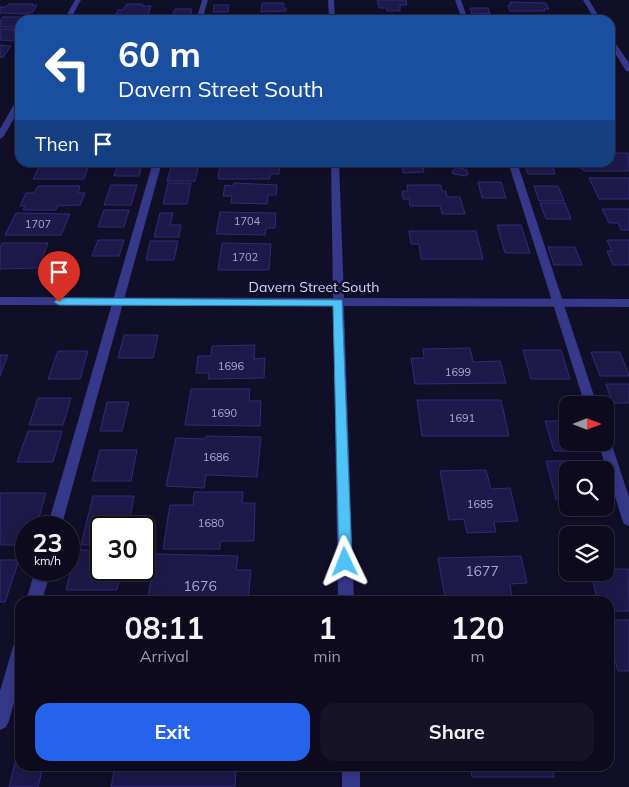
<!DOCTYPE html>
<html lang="en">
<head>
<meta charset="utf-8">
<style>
  body { margin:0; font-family:Mulish,sans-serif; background:#161327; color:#f1f3f6; height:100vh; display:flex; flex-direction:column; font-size:19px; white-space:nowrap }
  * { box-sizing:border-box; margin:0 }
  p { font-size:16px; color:#9a9aa4 }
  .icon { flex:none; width:28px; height:28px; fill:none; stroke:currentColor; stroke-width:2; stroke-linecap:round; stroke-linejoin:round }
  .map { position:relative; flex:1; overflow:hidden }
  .side { position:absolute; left:15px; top:596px; width:599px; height:175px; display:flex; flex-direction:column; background:#0d0a1e; border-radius:15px; box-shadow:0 2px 12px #0003,0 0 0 1px #2d2b3c }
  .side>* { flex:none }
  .guide { position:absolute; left:15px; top:15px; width:600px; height:152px; border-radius:15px; box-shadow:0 2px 12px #0003,0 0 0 1px #2d2b3c; background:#1a4fa0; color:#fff; overflow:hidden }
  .needle { width:32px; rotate:90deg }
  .buttons { position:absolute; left:559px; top:396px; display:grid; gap:10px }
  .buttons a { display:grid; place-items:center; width:55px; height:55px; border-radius:10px; background:#0d0a1e; box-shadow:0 2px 12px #0003,0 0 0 1px #2d2b3c; font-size:25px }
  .speed { position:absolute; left:15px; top:516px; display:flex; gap:10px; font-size:25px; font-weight:700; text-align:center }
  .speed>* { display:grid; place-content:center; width:65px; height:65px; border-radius:50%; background:#0d0a1e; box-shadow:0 2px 12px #0003,0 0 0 1px #2d2b3c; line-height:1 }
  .speed small { font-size:12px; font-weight:400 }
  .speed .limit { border:2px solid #111; border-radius:8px; background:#fff; color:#111 }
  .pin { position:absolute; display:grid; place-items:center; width:42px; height:42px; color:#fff; margin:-51px -21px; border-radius:50% 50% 50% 0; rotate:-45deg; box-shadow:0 0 5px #0007 }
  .pin .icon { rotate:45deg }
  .me { position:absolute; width:55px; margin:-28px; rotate:358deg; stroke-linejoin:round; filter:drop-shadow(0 0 4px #0008) }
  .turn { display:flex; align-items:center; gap:18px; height:105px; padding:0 20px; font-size:22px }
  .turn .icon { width:65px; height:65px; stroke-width:2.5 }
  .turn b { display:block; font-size:35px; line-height:42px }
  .then { display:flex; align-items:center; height:48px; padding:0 20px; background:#0003; gap:10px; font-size:19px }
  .eta { display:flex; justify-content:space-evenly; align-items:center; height:85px; text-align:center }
  .eta b { font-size:30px; font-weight:700; line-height:35px }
  .button { display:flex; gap:10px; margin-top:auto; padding:10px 20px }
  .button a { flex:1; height:58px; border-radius:15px; background:#2563eb; color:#fff; font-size:20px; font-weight:700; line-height:58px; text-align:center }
  .button a+a { background:#161327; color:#f1f3f6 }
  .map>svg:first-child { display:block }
  .building { fill:#1f194a; stroke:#342978 }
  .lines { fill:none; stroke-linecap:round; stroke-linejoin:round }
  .lane { fill:#36388a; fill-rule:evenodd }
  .street { fill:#36388a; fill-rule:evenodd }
  .route { fill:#4fc3f7; stroke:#337fa1 }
  .labels { text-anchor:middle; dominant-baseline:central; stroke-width:5; stroke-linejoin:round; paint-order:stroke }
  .number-label { font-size:11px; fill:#a9a6d2 }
  .street-label { font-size:14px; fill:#d7d5ff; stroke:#110e28 }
  .near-number-label { font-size:14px; fill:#a9a6d2 }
</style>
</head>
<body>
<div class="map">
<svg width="629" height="787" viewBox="0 0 629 787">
  <rect width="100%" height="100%" fill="#110e28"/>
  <!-- building -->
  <g class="building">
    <polygon points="377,0 406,0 407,5 400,5 400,11 387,11 386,8 379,8"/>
    <polygon points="510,2 546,3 549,9 544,9 545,11 510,11 508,5 511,5"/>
    <polygon points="262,3 284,3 283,8 286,8 286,11 261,12"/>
    <polygon points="9,4 33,4 31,5 37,5 33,12 25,14 0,13 0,7 6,7"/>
    <polygon points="127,4 143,4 142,6 151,6 147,18 119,18 121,14 116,14 118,10 122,10"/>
    <polygon points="214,5 229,5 228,12 213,12"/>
    <polygon points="470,8 488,8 490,14 472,14"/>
    <polygon points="175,9 192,9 190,17 172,17"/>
    <polygon points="475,14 491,14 493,19 477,19"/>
    <polygon points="211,15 229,15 228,20 209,20"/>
    <rect x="255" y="15" width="25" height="5"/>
    <rect x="380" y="16" width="31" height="4"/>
    <polygon points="518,16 556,16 558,20 520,20"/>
    <polygon points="3,17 22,17 16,27 0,27 0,21"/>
    <polygon points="0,29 15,29 13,33 19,33 14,41 0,40"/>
    <polygon points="0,45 11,46 3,57 0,57"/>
    <polygon points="610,153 628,153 629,171 584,171 582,168 579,168 576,162 610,162"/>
    <polygon points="41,162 90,162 84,179 33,179"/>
    <polygon points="119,162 143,162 139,176 114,176"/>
    <polygon points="220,162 280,162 279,174 270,174 270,179 218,179"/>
    <polygon points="401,162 437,162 438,166 423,166 424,172 403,173"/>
    <polygon points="524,162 551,162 555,174 528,174"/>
    <polygon points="172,163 199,163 195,181 167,181"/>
    <polygon points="456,167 467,170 468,174 466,176 453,174 452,171"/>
    <polygon points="589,178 629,178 629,199 599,199"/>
    <polygon points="478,182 501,182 506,198 482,198"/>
    <polygon points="168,183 191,183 187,204 163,204"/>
    <polygon points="234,183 277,185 276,195 268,195 267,204 231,203 232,196 223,196 225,185 234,186"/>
    <polygon points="111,185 137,185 131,205 104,205"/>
    <polygon points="407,185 441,185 442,191 446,191 447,197 460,197 465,214 442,214 440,206 410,206 409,199 403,199 402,191 408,191"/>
    <polygon points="38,186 80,186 78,193 85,193 80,205 57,206 56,210 23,210 25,206 20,206 26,193 34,193"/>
    <polygon points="534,186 558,186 564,201 539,201"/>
    <polygon points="540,203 565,203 571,219 546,219"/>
    <polygon points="602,209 629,209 629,230 621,230 618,223 609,223"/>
    <polygon points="104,210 129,210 124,227 98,227"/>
    <polygon points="220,212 276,213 275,228 266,228 265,235 216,234"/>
    <polygon points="16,213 70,214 61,235 5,235"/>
    <polygon points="160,213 173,213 170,225 181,225 179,237 154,237"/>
    <polygon points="497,225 521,225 530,253 505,253"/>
    <polygon points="409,231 476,231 483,259 421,259 419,244 411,244"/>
    <polygon points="98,240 124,240 119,256 92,256"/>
    <polygon points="607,240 629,240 629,265 613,265 607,251 612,251"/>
    <polygon points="150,241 178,241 174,260 146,260"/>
    <polygon points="2,243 48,243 39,268 0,269 0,248"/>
    <polygon points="222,243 271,244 269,270 218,270"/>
    <polygon points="548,247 575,247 582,265 554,265"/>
    <polygon points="124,335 158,335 153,358 118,358"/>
    <polygon points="255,345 254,359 265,358 264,378 208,379 209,373 196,373 198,356 211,356 212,346"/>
    <polygon points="470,348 473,362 500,361 506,383 415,384 411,358 424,358 423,349"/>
    <polygon points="523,350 561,350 570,379 531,379"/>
    <polygon points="58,351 88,351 80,379 48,379"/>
    <polygon points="591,352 620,352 629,376 600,376"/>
    <polygon points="0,355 8,355 0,376"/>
    <polygon points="606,384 629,384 629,403 612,403"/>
    <polygon points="191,389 250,389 249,401 261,401 260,426 185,425"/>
    <polygon points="38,398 71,398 63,425 29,425"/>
    <polygon points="417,400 501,400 509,436 422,436"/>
    <polygon points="107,402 129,402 122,431 100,431"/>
    <polygon points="545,421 568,421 568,442 590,442 593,451 554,451"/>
    <polygon points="28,431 62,431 53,462 17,462"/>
    <polygon points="206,436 261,437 257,477 206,475 204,488 166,486 176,438 205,439"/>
    <polygon points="100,450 137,450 131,481 92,481"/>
    <polygon points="546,461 585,461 588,470 568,470 568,499 556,499"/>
    <polygon points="486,470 491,489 510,488 518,521 494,522 496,532 467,533 464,519 449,520 440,471"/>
    <polygon points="194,492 243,492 242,503 255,503 254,541 220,541 220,549 163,549 170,505 193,505"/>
    <polygon points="0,493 46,493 36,528 26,528 26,545 0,545"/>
    <polygon points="93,496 134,496 128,528 101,528 101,545 81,545"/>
    <polygon points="76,550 101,550 101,570 121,570 117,590 66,590"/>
    <polygon points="156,554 238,556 236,570 251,570 248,601 147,601"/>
    <polygon points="521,556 527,583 510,584 512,597 445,598 438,558"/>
    <polygon points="0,560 19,560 5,602 0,602"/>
    <polygon points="605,569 628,569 629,611 609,611 609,601 598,601 590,572 605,572"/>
    <polygon points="609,620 629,620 629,671 618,671 609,638"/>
    <polygon points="20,742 20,766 43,766 38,787 9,787"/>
    <polygon points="115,766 236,766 235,787 111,787"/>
    <polygon points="470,766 552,766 554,777 472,777"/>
  </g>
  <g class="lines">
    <!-- lane -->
    <g class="lane">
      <polygon points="202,0 208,0 202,20 196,20"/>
      <polygon points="455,0 461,0 468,20 462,20"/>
      <polygon points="153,162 162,162 61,528 47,528"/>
      <polygon points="508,162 517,162 597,405 585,405"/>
      <polygon points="605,437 609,438 611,442 629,497 629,526 624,524 622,519 598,442 605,442"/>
      <polygon points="35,570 51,570 42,601 26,601"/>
      <polygon points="20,642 20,680 9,721 6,727 0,730 0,691 12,650 14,644"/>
    </g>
    <!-- street -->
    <g class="street">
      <polygon points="75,0 81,0 70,20 64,20"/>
      <polygon points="328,0 334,0 335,20 329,20"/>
      <polygon points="583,0 589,0 601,20 595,20"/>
      <polygon points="610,37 612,38 629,63 629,71 626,71 610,45"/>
      <polygon points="17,99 20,99 20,108 4,136 0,139 0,129"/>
      <polygon points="331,162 339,162 344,298 629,299 629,307 344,306 354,601 338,601 333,306 0,305 0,297 333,298"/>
      <rect x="342" y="766" width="18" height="21"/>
    </g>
  </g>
  <!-- route -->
  <polygon class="route" points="59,298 342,300 352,562 350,566 345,568 341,566 339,562 333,306 59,305 54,302"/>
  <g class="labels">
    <!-- number labels -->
    <g class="number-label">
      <text x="247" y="221">1704</text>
      <text x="38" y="224">1707</text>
      <text x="245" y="257">1702</text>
      <text x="231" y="366">1696</text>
      <text x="458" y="372">1699</text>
      <text x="224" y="413">1690</text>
      <text x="462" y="418">1691</text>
      <text x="216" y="457">1686</text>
      <text x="480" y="504">1685</text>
      <text x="211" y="523">1680</text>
    </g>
    <!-- street labels -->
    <g class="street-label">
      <text x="314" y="287">Davern Street South</text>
    </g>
    <!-- near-number labels -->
    <g class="near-number-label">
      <text x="482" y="571">1677</text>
      <text x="200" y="586">1676</text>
    </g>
  </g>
</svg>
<div class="buttons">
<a><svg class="needle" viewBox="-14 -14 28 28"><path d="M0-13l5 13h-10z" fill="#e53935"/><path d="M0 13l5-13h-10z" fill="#9a9aa4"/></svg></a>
<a><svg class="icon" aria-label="search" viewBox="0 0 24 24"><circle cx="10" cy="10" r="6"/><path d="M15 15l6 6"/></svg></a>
<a><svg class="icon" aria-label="layers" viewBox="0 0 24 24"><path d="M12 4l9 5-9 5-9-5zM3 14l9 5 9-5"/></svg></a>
</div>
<div class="speed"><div>23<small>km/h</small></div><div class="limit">30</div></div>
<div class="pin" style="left:59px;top:302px;background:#d93025"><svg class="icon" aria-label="arrive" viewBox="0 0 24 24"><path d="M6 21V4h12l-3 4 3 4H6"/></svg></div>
<svg class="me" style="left:345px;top:562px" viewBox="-20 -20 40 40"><path d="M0-17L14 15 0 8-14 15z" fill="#4fc3f7" stroke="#fff" stroke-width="4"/></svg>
<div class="guide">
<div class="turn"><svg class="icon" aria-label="left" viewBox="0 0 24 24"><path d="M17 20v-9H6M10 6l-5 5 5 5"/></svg><div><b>60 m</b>Davern Street South</div></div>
<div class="then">Then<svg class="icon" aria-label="arrive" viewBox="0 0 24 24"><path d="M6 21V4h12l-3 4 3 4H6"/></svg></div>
</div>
<section class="side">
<div class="eta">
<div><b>08:11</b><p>Arrival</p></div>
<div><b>1</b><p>min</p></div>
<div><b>120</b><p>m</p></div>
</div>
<div class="button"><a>Exit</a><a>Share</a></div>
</section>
</div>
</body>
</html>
